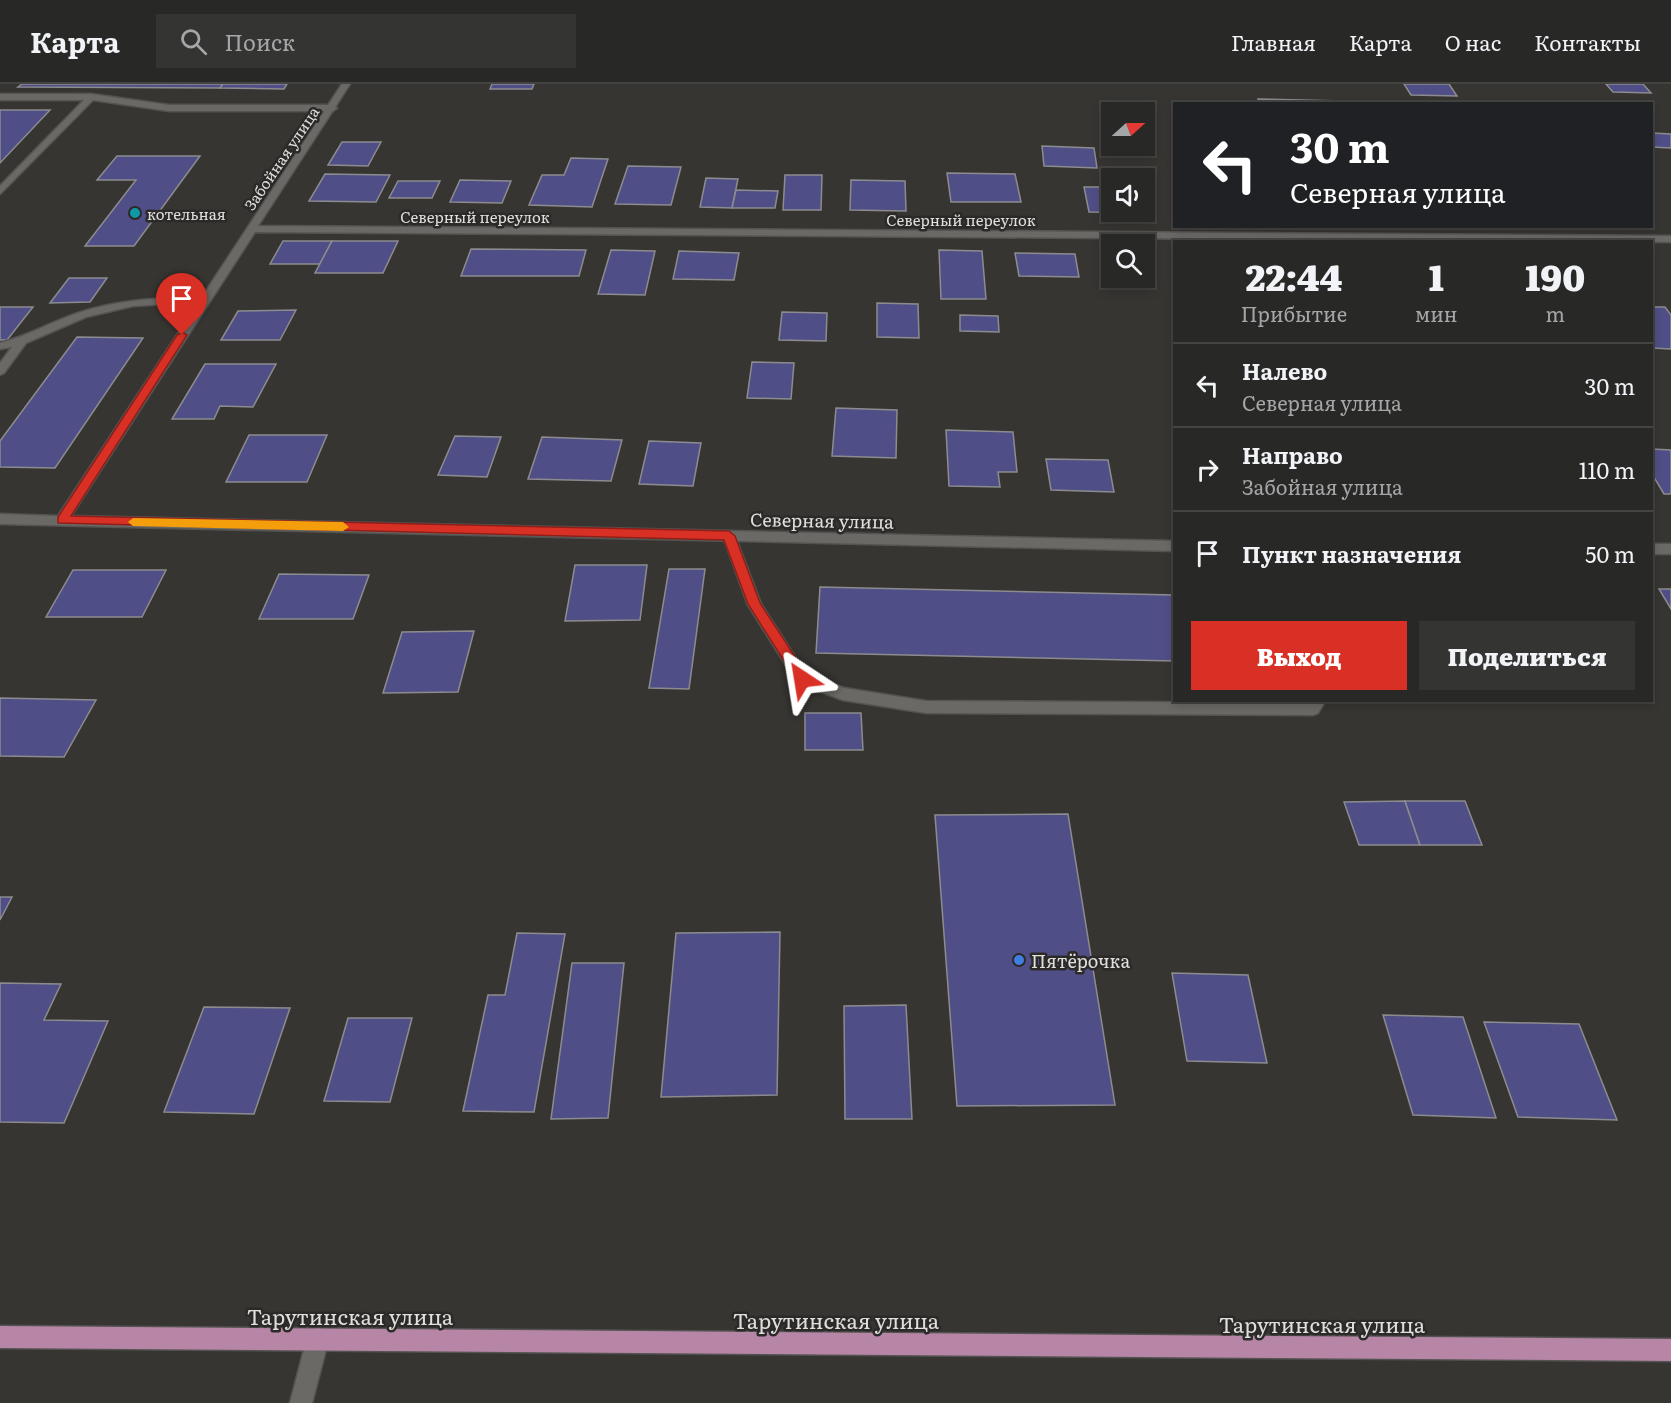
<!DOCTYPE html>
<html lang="ru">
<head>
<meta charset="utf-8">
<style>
  body { margin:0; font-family:Literata,serif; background:#343432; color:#f1f3f6; height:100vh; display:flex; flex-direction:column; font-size:22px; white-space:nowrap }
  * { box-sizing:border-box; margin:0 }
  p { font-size:20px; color:#a5a6a7 }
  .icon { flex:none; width:33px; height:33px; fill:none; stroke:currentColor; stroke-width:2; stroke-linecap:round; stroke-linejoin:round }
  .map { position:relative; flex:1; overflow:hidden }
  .details { position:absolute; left:1173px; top:156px; width:480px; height:462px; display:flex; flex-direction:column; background:#282826; border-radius:0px; box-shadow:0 3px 9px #0003,0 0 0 2px #444443 }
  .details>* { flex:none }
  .guide { position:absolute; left:1173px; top:18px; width:480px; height:126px; border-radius:0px; box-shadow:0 3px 9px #0003,0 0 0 2px #444443; background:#202124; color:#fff; overflow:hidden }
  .needle { width:39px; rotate:69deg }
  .tools { position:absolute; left:1101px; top:18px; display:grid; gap:12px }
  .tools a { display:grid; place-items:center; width:54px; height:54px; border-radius:0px; background:#282826; box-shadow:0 3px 9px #0003,0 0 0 2px #444443; font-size:30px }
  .pin { position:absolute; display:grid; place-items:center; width:51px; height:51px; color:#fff; margin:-62px -26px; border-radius:50% 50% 50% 0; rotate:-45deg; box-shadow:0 0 6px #0007 }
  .pin .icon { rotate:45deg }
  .me { position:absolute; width:66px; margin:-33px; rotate:327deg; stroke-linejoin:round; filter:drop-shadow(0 0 4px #0008) }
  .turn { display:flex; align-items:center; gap:21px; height:126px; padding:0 18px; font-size:27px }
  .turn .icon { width:78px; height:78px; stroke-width:2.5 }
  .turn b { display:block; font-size:42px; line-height:51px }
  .eta { display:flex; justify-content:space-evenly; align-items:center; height:102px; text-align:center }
  .eta b { font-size:36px; font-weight:800; line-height:42px }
  .cta { display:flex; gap:12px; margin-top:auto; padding:12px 18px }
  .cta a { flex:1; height:69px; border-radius:0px; background:#d93025; color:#fff; font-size:24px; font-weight:800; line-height:69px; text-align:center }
  .cta a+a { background:#343432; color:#f1f3f6 }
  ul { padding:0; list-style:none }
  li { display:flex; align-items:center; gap:18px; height:84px; padding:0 18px; border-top:2px solid #444443 }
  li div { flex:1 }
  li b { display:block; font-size:22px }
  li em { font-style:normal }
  header { display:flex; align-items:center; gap:36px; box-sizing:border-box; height:84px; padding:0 30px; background:#282826; border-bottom:2px solid #444443 }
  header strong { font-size:28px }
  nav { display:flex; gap:33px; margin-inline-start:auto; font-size:21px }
  .search { width:420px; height:54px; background:#343432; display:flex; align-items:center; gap:15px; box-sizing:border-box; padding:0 21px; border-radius:0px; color:#a5a6a7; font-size:22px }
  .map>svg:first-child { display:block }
  .building { fill:#504e86; stroke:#8c8c8f; stroke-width:1.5 }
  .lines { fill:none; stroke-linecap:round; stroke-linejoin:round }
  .service-casing { stroke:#545351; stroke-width:3 }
  .minor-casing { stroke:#545351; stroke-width:3 }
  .primary-casing { stroke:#545351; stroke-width:3 }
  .service { fill:#6b6966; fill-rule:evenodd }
  .minor { fill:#6b6966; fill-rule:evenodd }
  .primary { fill:#b786a7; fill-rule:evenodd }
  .route { fill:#d93025; stroke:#8d1f18; stroke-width:1.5 }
  .slow { fill:#f59e0b }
  .culture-dot { fill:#0f9aa8; stroke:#2c2a28; stroke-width:2 }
  .shop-dot { fill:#3f7fe0; stroke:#2c2a28; stroke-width:2 }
  .labels { text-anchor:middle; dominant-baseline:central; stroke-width:5; stroke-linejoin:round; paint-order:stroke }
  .far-street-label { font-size:15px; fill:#e0dfdd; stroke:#2c2a28 }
  .far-poi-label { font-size:15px; fill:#e0dfdd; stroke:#2c2a28; text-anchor:start }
  .street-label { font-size:18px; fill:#e0dfdd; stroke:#2c2a28 }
  .poi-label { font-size:18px; fill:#e0dfdd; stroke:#2c2a28; text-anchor:start }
  .near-street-label { font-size:21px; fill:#e0dfdd; stroke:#2c2a28 }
</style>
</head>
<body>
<header>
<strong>Карта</strong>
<div class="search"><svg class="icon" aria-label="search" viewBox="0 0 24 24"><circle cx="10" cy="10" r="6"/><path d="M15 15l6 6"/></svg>Поиск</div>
<nav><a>Главная</a><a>Карта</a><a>О нас</a><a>Контакты</a></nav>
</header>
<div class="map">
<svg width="1671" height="1319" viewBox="0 0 1671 1319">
  <rect width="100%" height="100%" fill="#363532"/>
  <!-- building -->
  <g class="building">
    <polygon points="22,0 223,0 220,4 18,3"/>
    <polygon points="223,0 287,0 284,5 220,4"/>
    <polygon points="492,0 534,0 532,5 490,5"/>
    <polygon points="1404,0 1449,0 1457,12 1411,11"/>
    <polygon points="1606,0 1643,0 1651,9 1613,8"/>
    <polygon points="1258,15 1343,17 1345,20 1260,20"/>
    <polygon points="0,26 50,26 0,79"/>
    <polygon points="1652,49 1671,50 1671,64 1652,63"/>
    <polygon points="342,58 381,58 368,82 328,81"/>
    <polygon points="1042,62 1094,64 1097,84 1044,82"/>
    <polygon points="117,72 200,72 134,162 85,162 136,96 97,96"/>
    <polygon points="571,74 608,75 592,123 529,121 542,91 564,91"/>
    <polygon points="628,82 681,83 671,121 615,120"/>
    <polygon points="947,89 1015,90 1021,118 951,118"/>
    <polygon points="325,90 390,91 376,118 309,117"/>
    <polygon points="785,91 822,91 821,126 783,126"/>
    <polygon points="706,94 738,95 732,124 700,123"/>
    <polygon points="460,96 511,97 502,119 450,118"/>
    <polygon points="851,96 905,97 906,127 850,126"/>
    <polygon points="398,97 440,97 432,114 389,114"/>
    <polygon points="1084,103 1112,103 1112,128 1144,128 1144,104 1146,104 1154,129 1089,128"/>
    <polygon points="736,106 778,107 775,124 732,124"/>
    <polygon points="283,157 332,157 320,180 270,180"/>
    <polygon points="332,157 398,157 383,189 315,189"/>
    <polygon points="1144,164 1148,164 1155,191 1144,191"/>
    <polygon points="471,165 586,166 579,192 461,192"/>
    <polygon points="611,166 655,167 645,211 598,210"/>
    <polygon points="939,166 982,167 986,215 941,215"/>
    <polygon points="679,167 739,169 734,196 673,195"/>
    <polygon points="1015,169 1075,170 1079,193 1019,192"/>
    <polygon points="69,194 107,194 90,218 50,219"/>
    <polygon points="877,219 918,220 919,254 877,253"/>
    <polygon points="0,223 33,223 7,256 0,256"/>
    <polygon points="1652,223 1665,223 1671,231 1671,265 1652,264"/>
    <polygon points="296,226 280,256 221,256 238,227"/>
    <polygon points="782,228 827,229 826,257 779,256"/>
    <polygon points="960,231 998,232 999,248 960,247"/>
    <polygon points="77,253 143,254 55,384 0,383 0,357"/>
    <polygon points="752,278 794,279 791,315 747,314"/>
    <polygon points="205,280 276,280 253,323 220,322 214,335 172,335"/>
    <polygon points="836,324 897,326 896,374 832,372"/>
    <polygon points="946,346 1013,348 1017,388 998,388 1000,403 949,402"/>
    <polygon points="249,351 327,351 307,398 226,398"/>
    <polygon points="455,352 501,353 487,393 438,391"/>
    <polygon points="542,353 622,356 611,397 528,395"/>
    <polygon points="649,357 701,359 693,402 639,400"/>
    <polygon points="1652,365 1671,366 1671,410 1664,410 1652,390"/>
    <polygon points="1046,375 1108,376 1114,408 1051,406"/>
    <polygon points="575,481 647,481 640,536 565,537"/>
    <polygon points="669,485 705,485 689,605 649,604"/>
    <polygon points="73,486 166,486 142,533 46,533"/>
    <polygon points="279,490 369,491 353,535 259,535"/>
    <polygon points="820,503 1174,511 1174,577 816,569"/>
    <polygon points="1659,505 1671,505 1671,525"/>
    <polygon points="474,547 458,608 383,609 402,548"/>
    <polygon points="0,614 96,616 64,673 0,672"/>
    <polygon points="805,629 861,629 863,666 805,666"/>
    <polygon points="1405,717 1420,761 1359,761 1344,718"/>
    <polygon points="1405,717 1465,717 1482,761 1420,761"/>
    <polygon points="1068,730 1115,1021 957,1022 935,731"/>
    <polygon points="0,813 12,813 0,836"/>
    <polygon points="780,848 777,1011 661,1013 676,849"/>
    <polygon points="517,849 565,850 534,1028 463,1027 488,911 505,911"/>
    <polygon points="572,879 624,879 608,1034 551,1035"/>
    <polygon points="1172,889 1248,891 1267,979 1187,977"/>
    <polygon points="0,899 61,900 44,936 108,937 64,1039 0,1038"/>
    <polygon points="906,921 912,1035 845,1035 844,922"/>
    <polygon points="204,923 290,924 254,1030 164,1028"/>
    <polygon points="1383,931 1463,933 1496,1034 1413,1031"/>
    <polygon points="348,934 412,934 390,1018 324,1017"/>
    <polygon points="1484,938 1579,940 1617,1036 1518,1033"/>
  </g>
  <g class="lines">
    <defs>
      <g id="service">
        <polygon points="0,10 91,10 169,21 333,21 337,24 333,27 169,27 93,16 0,110 0,102 84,16 0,16"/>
        <path d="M206,212L210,213V217L133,222L86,233L26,259L4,289L0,291V279L12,263L0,265V259C28,252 51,238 78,229C119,215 163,214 206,212Z"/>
        <polygon points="729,447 735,452 761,520 807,591 844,604 926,617 1309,619 1311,616 1326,616 1318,629 1313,631 926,629 843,616 797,599 748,521 723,452"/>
      </g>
      <g id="minor">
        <polygon points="342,0 350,0 258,142 1671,152 1671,158 255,148 71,432 1174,457 1174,467 0,440 0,430 58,432"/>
        <rect x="1652" y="460" width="19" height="10"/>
        <polygon points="318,1243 325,1247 329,1254 312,1319 290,1319 307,1254 311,1247"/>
      </g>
      <polygon id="primary" points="0,1242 1671,1255 1671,1277 0,1264"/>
    </defs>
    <!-- service casing -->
    <use href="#service" class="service-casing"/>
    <!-- minor casing -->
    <use href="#minor" class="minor-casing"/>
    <!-- primary casing -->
    <use href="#primary" class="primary-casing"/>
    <!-- service -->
    <use href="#service" class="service"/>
    <!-- minor -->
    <use href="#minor" class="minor"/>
    <!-- primary -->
    <use href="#primary" class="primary"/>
  </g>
  <!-- route -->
  <polygon class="route" points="182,248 187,251 71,432 729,447 735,452 760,519 807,591 809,595 807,599 798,599 748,520 724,456 58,439 58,433 177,251"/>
  <!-- slow -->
  <polygon class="slow" points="133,434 343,438 349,443 343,447 133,442 128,438"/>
  <!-- markers -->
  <circle class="culture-dot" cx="135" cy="129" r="6"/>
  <circle class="shop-dot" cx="1019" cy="876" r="6"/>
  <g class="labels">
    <!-- far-street labels -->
    <g class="far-street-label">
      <text transform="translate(281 74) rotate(-56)">Забойная улица</text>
      <text x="475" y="132">Северный переулок</text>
      <text x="961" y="135">Северный переулок</text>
    </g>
    <!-- far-poi labels -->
    <g class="far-poi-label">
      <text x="147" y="129">котельная</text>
    </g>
    <!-- street labels -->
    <g class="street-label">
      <text transform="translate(822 436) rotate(1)">Северная улица</text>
    </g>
    <!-- poi labels -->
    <g class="poi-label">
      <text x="1031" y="876">Пятёрочка</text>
    </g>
    <!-- near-street labels -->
    <g class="near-street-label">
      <text x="350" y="1231">Тарутинская улица</text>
      <text x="836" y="1235">Тарутинская улица</text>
      <text x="1322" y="1239">Тарутинская улица</text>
    </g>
  </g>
</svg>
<div class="tools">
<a><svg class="needle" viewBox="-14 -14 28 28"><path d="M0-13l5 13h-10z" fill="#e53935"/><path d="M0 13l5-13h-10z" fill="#a5a6a7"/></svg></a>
<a><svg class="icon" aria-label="sound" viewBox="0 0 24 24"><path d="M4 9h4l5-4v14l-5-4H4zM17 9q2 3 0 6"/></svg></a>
<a><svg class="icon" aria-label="search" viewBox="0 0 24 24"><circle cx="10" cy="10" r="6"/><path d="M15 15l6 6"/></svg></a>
</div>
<div class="pin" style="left:182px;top:251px;background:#d93025"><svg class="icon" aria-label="arrive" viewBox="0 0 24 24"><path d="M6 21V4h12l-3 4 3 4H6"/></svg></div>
<svg class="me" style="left:802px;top:595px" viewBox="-20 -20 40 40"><path d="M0-17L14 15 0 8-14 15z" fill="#d93025" stroke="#fff" stroke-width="4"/></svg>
<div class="guide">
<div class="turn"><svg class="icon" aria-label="left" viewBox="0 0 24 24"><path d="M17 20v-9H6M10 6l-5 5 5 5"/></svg><div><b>30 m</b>Северная улица</div></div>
</div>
<section class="details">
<div class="eta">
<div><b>22:44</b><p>Прибытие</p></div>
<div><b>1</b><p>мин</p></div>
<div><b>190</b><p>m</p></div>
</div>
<ul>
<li><svg class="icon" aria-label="left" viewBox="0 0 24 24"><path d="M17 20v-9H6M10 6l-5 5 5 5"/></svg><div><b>Налево</b><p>Северная улица</p></div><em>30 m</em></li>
<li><svg class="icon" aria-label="right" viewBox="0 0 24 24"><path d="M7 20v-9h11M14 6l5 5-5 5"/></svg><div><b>Направо</b><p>Забойная улица</p></div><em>110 m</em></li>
<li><svg class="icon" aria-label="arrive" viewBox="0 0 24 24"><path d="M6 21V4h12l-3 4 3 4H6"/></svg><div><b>Пункт назначения</b></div><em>50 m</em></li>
</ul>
<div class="cta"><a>Выход</a><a>Поделиться</a></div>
</section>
</div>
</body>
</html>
